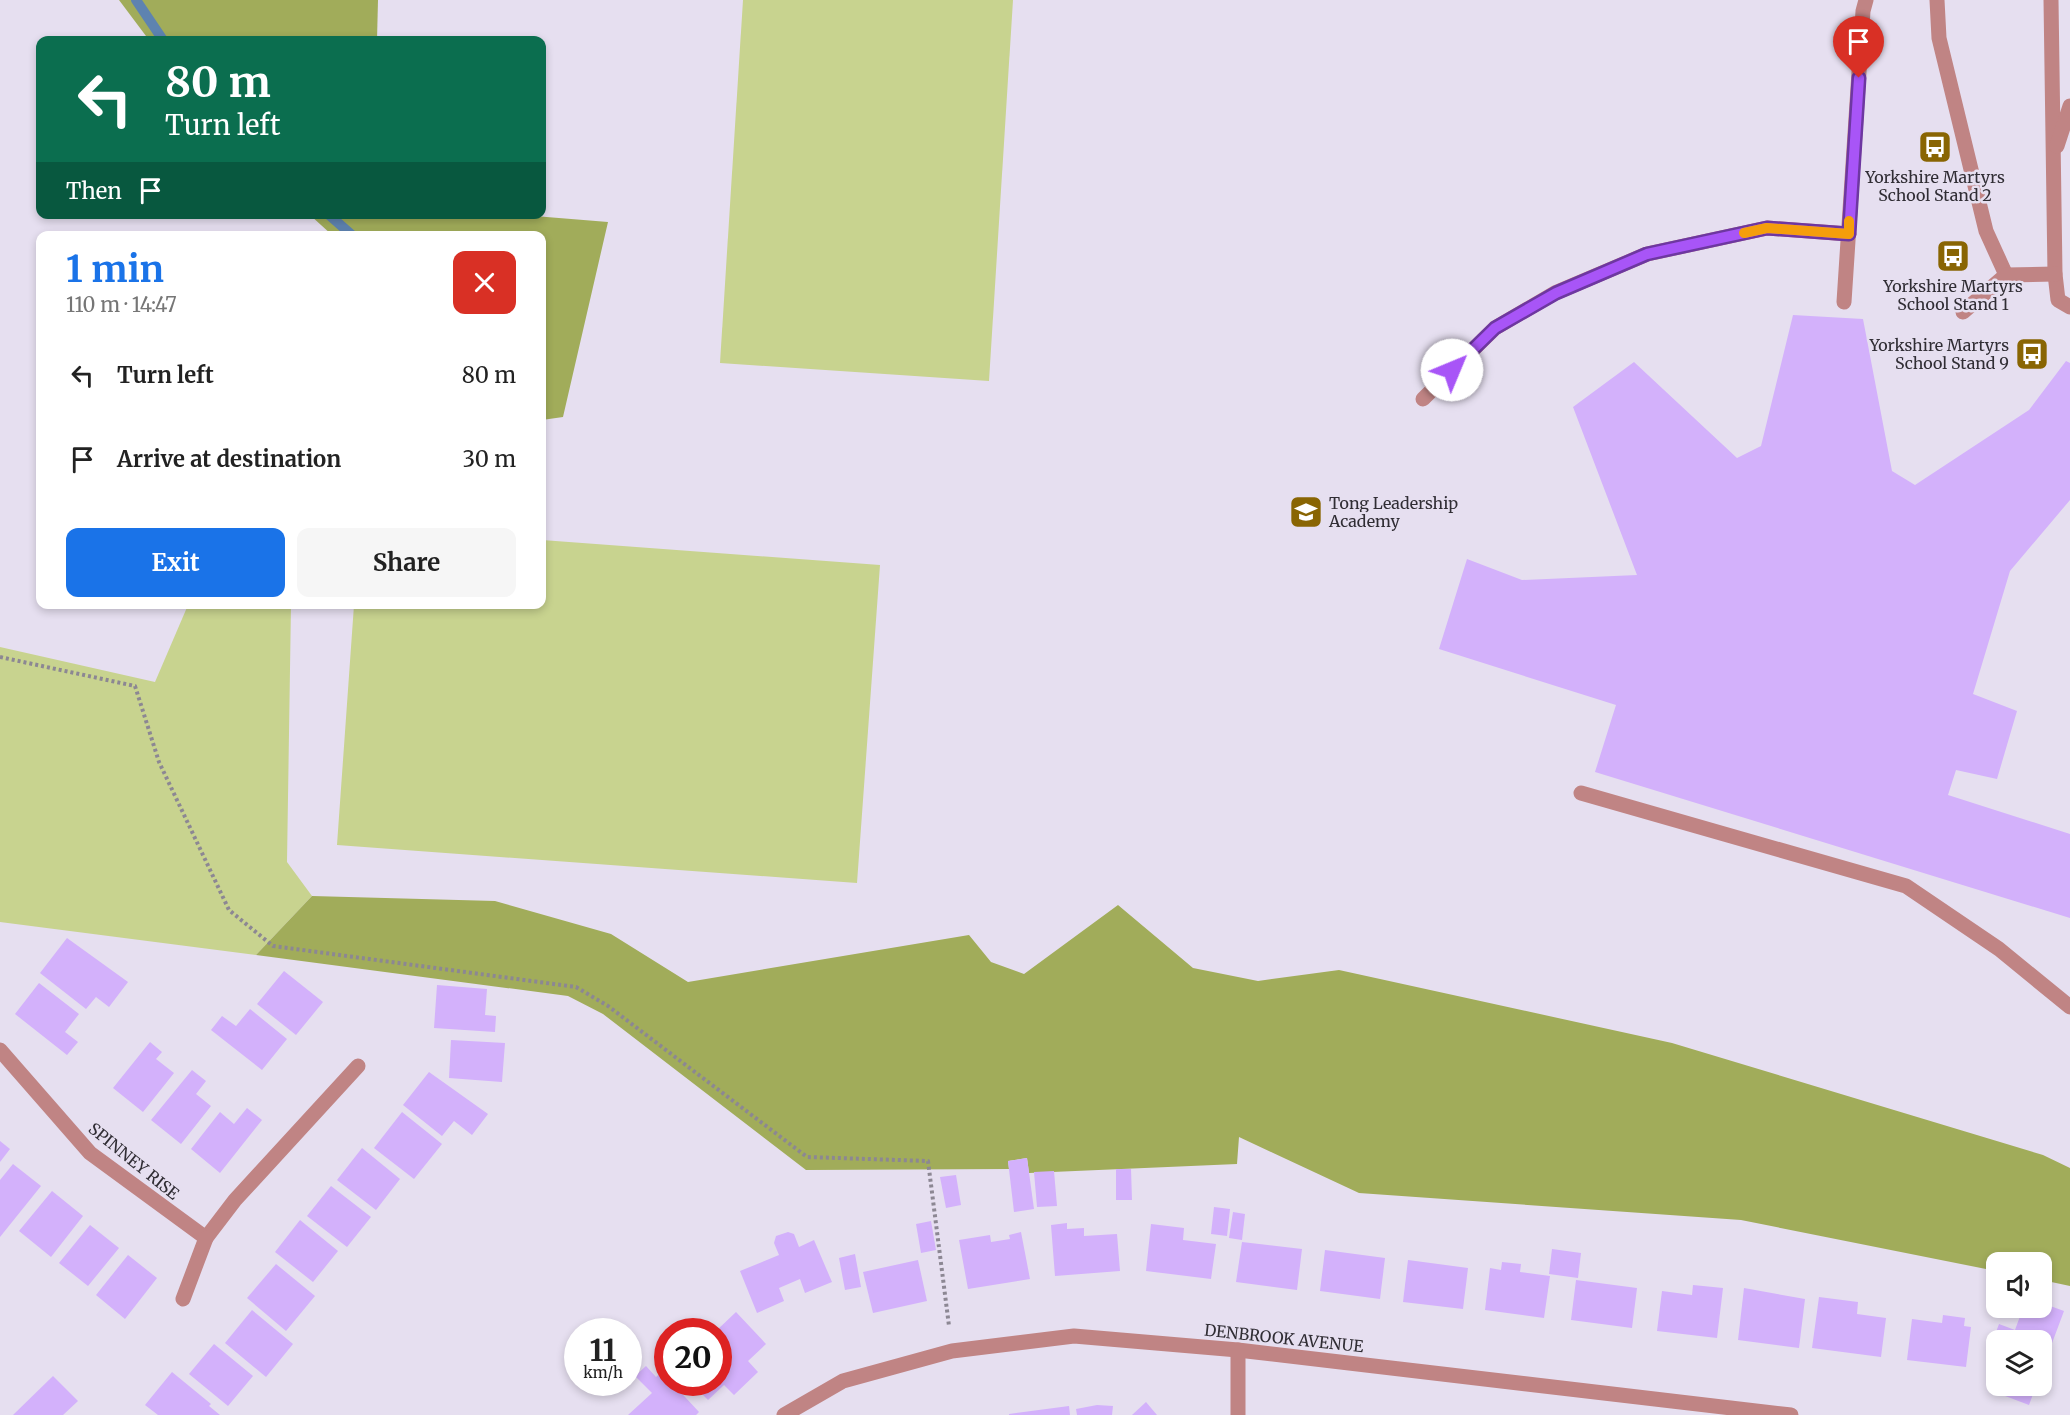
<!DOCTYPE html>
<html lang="en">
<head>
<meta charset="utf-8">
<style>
  body { margin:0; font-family:Merriweather,serif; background:#f6f6f6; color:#222; height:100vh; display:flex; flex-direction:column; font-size:22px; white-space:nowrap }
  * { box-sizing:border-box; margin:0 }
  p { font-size:20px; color:#767676 }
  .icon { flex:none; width:33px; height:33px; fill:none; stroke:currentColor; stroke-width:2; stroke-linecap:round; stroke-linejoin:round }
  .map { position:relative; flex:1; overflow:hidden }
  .drawer { position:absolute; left:36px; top:231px; width:510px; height:378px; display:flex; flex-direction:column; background:#fff; border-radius:12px; box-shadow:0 3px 9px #0003 }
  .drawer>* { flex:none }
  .banner { position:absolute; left:36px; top:36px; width:510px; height:183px; border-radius:12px; box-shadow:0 3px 9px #0003; background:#0b6e4f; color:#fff; overflow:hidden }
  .controls { position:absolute; left:1986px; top:1252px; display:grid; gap:12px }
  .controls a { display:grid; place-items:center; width:66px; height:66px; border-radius:12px; background:#fff; box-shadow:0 3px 9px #0003; font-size:30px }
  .speed { position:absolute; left:564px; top:1318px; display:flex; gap:12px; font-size:30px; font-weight:700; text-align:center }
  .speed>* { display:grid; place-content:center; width:78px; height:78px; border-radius:50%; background:#fff; box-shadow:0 3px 9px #0003; line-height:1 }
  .speed small { font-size:15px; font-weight:400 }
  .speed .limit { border:9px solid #d22; background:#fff; color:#111 }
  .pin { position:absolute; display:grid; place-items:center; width:51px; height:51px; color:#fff; margin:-62px -26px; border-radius:50% 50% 50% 0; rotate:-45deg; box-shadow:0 0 6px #0007 }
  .pin .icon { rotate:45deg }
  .me { position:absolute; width:66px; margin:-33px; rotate:45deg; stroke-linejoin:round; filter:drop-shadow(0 0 4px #0008) }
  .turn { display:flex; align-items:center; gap:21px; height:126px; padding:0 30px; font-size:27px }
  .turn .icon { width:78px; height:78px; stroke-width:2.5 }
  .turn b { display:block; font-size:42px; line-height:51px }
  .then { display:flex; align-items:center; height:57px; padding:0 30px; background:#0003; gap:12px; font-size:22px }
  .round { display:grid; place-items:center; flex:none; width:63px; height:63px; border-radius:12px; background:#f6f6f6 }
  .head { display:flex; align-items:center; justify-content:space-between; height:102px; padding:0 30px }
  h1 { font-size:36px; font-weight:700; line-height:45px; color:#1a73e8 }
  .cta { display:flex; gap:12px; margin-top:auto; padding:12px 30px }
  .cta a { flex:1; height:69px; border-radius:12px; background:#1a73e8; color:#fff; font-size:24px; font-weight:700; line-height:69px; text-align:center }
  .cta a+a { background:#f6f6f6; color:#222 }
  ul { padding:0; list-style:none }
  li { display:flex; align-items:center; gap:18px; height:84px; padding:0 30px }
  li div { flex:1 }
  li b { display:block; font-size:22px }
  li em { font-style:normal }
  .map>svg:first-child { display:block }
  .green { fill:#c8d38f }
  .forest { fill:#a1ac5a }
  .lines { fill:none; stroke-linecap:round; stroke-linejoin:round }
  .stream { stroke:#5e83b0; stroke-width:10 }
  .building { fill:#d3b1fb }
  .path { stroke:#8c8793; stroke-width:4; stroke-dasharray:3 3; stroke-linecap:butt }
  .lane { stroke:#c08484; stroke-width:15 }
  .street { stroke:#c08484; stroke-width:15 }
  .route-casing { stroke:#6d37a1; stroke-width:15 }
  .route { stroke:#a855f7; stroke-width:10 }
  .slow { stroke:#f59e0b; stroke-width:10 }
  .labels { text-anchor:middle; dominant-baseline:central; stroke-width:5; stroke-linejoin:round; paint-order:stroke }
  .poi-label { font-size:16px; fill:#302d34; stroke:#e6dff0 }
  .street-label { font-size:16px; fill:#302d34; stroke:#e6dff0 }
</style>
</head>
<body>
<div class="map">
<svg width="2070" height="1415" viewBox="0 0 2070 1415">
  <rect width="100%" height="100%" fill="#e6dff0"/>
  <!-- green -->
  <g class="green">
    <polygon points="743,0 1013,0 989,381 720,363"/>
    <polygon points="542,540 880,565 857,883 337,845 354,605 542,604"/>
    <polygon points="188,605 291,605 287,862 312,896 256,955 0,922 0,647 155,682"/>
  </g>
  <!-- forest -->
  <g class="forest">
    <polygon points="119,0 378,0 377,40 149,40"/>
    <polygon points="522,215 608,222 563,417 542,420 542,236 332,235 310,215"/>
    <polygon points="312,896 495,901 611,934 688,982 969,935 991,962 1024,974 1118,905 1193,968 1258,981 1339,970 1672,1043 2043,1155 2070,1168 2070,1286 2042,1280 2042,1263 1996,1263 1996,1271 1741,1220 1359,1193 1239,1137 1237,1164 1029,1173 1027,1158 1008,1161 1009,1169 806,1170 603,1014 568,996 256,955"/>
  </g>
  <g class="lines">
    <!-- stream -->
    <g class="stream">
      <polyline points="136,0 163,40"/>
      <polyline points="328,214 353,236"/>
    </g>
  </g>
  <!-- building -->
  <g class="building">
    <polygon points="1793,315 1863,319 1892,471 1915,485 2029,410 2066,361 2070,363 2070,500 2010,571 1973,694 2017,711 1997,779 1956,770 1948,795 2070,834 2070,918 1595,772 1616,705 1439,649 1467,559 1522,580 1637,575 1573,407 1634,362 1737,458 1761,446"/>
    <polygon points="67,938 128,982 109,1007 96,997 86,1009 40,973"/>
    <polygon points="284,971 323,1002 296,1035 257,1004"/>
    <polygon points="39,983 79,1014 65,1032 78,1042 67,1055 15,1014"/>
    <polygon points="437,985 487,989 485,1015 496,1016 495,1032 434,1028"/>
    <polygon points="250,1009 287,1039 262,1070 211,1030 222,1016 236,1026"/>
    <polygon points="451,1040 505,1043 502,1082 449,1078"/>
    <polygon points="150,1042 162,1052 156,1059 174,1073 143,1112 113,1088"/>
    <polygon points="192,1070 206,1081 196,1094 211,1106 181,1144 151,1120"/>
    <polygon points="429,1072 488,1114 472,1135 454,1121 442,1136 403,1105"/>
    <polygon points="247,1108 262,1120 220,1173 191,1149 220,1112 234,1124"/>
    <polygon points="402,1112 442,1144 414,1179 374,1148"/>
    <polygon points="0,1141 10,1149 0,1162"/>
    <polygon points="362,1148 400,1179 376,1210 337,1180"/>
    <polygon points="1027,1158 1034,1209 1014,1212 1008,1161"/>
    <polygon points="13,1164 41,1186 0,1237 0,1180"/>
    <polygon points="1116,1169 1131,1169 1132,1200 1116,1200"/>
    <polygon points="1054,1171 1057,1206 1037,1207 1034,1172"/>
    <polygon points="956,1175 961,1205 946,1208 940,1177"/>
    <polygon points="331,1186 371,1217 347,1247 307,1216"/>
    <polygon points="52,1191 83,1216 51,1257 19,1231"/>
    <polygon points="1214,1207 1230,1209 1227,1236 1211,1234"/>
    <polygon points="1233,1212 1245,1214 1242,1240 1229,1238"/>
    <polygon points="300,1220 338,1251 313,1282 275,1252"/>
    <polygon points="931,1221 936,1250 921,1253 916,1224"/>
    <polygon points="1067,1223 1067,1229 1084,1228 1084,1236 1117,1234 1120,1271 1055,1276 1051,1225"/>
    <polygon points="1151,1224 1184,1228 1183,1240 1216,1244 1211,1279 1146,1271"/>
    <polygon points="90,1225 119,1248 88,1286 59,1263"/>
    <polygon points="788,1232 794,1234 799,1247 814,1240 832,1282 805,1293 800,1279 779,1288 784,1301 757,1313 740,1271 779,1255 774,1243 776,1236"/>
    <polygon points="1021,1232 1030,1279 968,1289 959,1240 990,1235 991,1242 1010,1239 1009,1235"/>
    <polygon points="1242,1242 1302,1249 1297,1290 1236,1282"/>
    <polygon points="1552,1249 1581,1253 1578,1278 1549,1274"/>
    <polygon points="1325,1250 1385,1258 1380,1299 1320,1291"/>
    <polygon points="855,1254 861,1287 845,1290 839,1258"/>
    <polygon points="128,1255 157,1278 125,1319 96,1295"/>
    <polygon points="918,1260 927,1301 873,1313 863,1272"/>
    <polygon points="1408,1260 1468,1268 1463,1309 1403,1302"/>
    <polygon points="1502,1262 1521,1264 1520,1272 1550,1276 1544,1318 1485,1310 1490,1268 1501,1270"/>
    <polygon points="276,1264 315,1296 286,1331 247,1298"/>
    <polygon points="1576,1280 1637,1288 1632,1328 1571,1320"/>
    <polygon points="1693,1285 1723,1288 1717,1338 1657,1331 1662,1291 1692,1295"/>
    <polygon points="1744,1288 1805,1299 1799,1348 1738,1340"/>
    <polygon points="1819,1297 1858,1302 1857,1314 1886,1318 1881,1357 1812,1348"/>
    <polygon points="2042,1303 2064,1311 2042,1370 2042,1341 1996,1341 1996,1345 1992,1343 1999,1324 2015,1330 2023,1308 2042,1308"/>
    <polygon points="252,1310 293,1344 266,1377 225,1343"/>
    <polygon points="736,1312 766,1344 748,1361 758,1372 734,1395 724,1385 708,1400 691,1383 718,1383 718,1332 715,1332"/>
    <polygon points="1943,1315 1965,1318 1964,1326 1971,1327 1966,1367 1907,1360 1912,1319 1942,1323"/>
    <polygon points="214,1344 253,1376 228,1406 189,1374"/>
    <polygon points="646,1366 656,1377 662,1372 668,1378 668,1383 672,1383 699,1412 696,1415 628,1415 652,1393 635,1376"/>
    <polygon points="172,1372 211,1404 209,1406 220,1415 158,1415 145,1405"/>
    <polygon points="53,1376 78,1401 63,1415 13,1415"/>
    <polygon points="1996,1380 1996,1386 2036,1386 2029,1405 1992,1391"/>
    <polygon points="1146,1402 1157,1415 1132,1415"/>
    <polygon points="1097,1405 1113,1406 1112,1415 1077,1415 1076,1409"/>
    <polygon points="1069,1406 1070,1415 1009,1415 1009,1414"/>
  </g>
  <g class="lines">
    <!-- path -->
    <polyline class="path" points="0,657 135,686 159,762 229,910 273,946 576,987 608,1006 807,1157 928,1161 949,1326"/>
    <!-- lane -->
    <g class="lane">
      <polyline points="1937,0 1939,38 1986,231 2006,275"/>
      <polyline points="2051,0 2055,274 2058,300 2070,307"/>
      <polyline points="2057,146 2070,106"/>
      <polyline points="1844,302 1863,11 1866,0"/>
      <polyline points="1963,312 2006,275 2055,274"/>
      <polyline points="1423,399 1495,328 1555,293 1647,254 1767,228 1849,234"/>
      <polyline points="1581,793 1906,886 1999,949 2070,1007"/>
    </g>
    <!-- street -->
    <g class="street">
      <polyline points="0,1050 90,1153 206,1238 235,1200 358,1066"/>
      <polyline points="183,1299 206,1238"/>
      <polyline points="784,1415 843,1381 952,1351 1074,1336 1238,1350 1791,1415"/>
      <polyline points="1238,1415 1238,1350"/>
    </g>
  </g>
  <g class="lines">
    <defs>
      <polyline id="route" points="1452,370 1495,328 1556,293 1647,254 1767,228 1849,234 1859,78"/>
    </defs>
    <!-- route casing -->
    <use href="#route" class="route-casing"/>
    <!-- route -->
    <use href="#route" class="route"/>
    <!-- slow -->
    <polyline class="slow" points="1744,233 1767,228 1849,234 1849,221"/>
  </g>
  <!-- icons -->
  <defs>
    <symbol id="bus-square" viewBox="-11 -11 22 22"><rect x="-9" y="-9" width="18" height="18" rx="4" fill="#896503" stroke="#e6dff0"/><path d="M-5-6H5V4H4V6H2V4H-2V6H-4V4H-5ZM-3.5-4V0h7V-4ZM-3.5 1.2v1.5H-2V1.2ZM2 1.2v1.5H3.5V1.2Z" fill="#fff"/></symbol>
    <symbol id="school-square" viewBox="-11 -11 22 22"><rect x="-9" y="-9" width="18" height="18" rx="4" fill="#896503" stroke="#e6dff0"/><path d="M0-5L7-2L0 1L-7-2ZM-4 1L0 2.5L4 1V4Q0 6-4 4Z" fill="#fff"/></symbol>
  </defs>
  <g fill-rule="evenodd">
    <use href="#bus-square" x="1916" y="128" width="38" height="38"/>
    <use href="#bus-square" x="1934" y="237" width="38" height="38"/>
    <use href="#bus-square" x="2013" y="335" width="38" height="38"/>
    <use href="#school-square" x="1287" y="493" width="38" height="38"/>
  </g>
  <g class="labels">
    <!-- poi labels -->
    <g class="poi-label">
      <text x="1935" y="177">Yorkshire Martyrs<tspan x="1935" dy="18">School Stand 2</tspan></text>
      <text x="1953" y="286">Yorkshire Martyrs<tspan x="1953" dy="18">School Stand 1</tspan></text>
      <text x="2009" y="345" text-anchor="end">Yorkshire Martyrs<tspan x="2009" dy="18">School Stand 9</tspan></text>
      <text x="1329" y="503" text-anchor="start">Tong Leadership<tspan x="1329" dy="18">Academy</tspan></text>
    </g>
    <!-- street labels -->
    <g class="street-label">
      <text transform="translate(134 1161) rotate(39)">SPINNEY RISE</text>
      <text transform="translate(1284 1338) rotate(6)">DENBROOK AVENUE</text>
    </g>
  </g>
</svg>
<div class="controls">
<a><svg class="icon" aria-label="sound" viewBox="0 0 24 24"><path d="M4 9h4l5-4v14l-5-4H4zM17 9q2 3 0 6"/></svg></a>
<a><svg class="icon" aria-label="layers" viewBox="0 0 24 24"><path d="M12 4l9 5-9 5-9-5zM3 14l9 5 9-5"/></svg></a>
</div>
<div class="speed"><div>11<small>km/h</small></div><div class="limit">20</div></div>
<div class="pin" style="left:1859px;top:78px;background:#d93025"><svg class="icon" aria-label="arrive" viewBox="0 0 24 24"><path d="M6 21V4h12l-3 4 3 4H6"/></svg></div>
<svg class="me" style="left:1452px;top:370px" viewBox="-20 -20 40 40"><circle r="19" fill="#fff"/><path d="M0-13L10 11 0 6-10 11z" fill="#a855f7"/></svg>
<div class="banner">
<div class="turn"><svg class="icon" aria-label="left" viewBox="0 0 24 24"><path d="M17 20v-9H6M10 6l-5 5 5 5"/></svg><div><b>80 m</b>Turn left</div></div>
<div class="then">Then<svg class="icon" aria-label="arrive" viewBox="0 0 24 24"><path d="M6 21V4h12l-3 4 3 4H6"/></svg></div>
</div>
<section class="drawer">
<div class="head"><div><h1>1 min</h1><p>110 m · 14:47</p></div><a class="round" style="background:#d93025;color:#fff"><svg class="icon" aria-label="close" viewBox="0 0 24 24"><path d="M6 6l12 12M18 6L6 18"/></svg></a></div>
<ul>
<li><svg class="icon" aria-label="left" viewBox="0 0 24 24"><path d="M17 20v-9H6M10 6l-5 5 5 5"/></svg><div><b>Turn left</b></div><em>80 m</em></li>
<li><svg class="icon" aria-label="arrive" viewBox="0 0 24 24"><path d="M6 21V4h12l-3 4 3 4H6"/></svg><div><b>Arrive at destination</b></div><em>30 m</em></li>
</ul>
<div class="cta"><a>Exit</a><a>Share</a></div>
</section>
</div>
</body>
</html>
